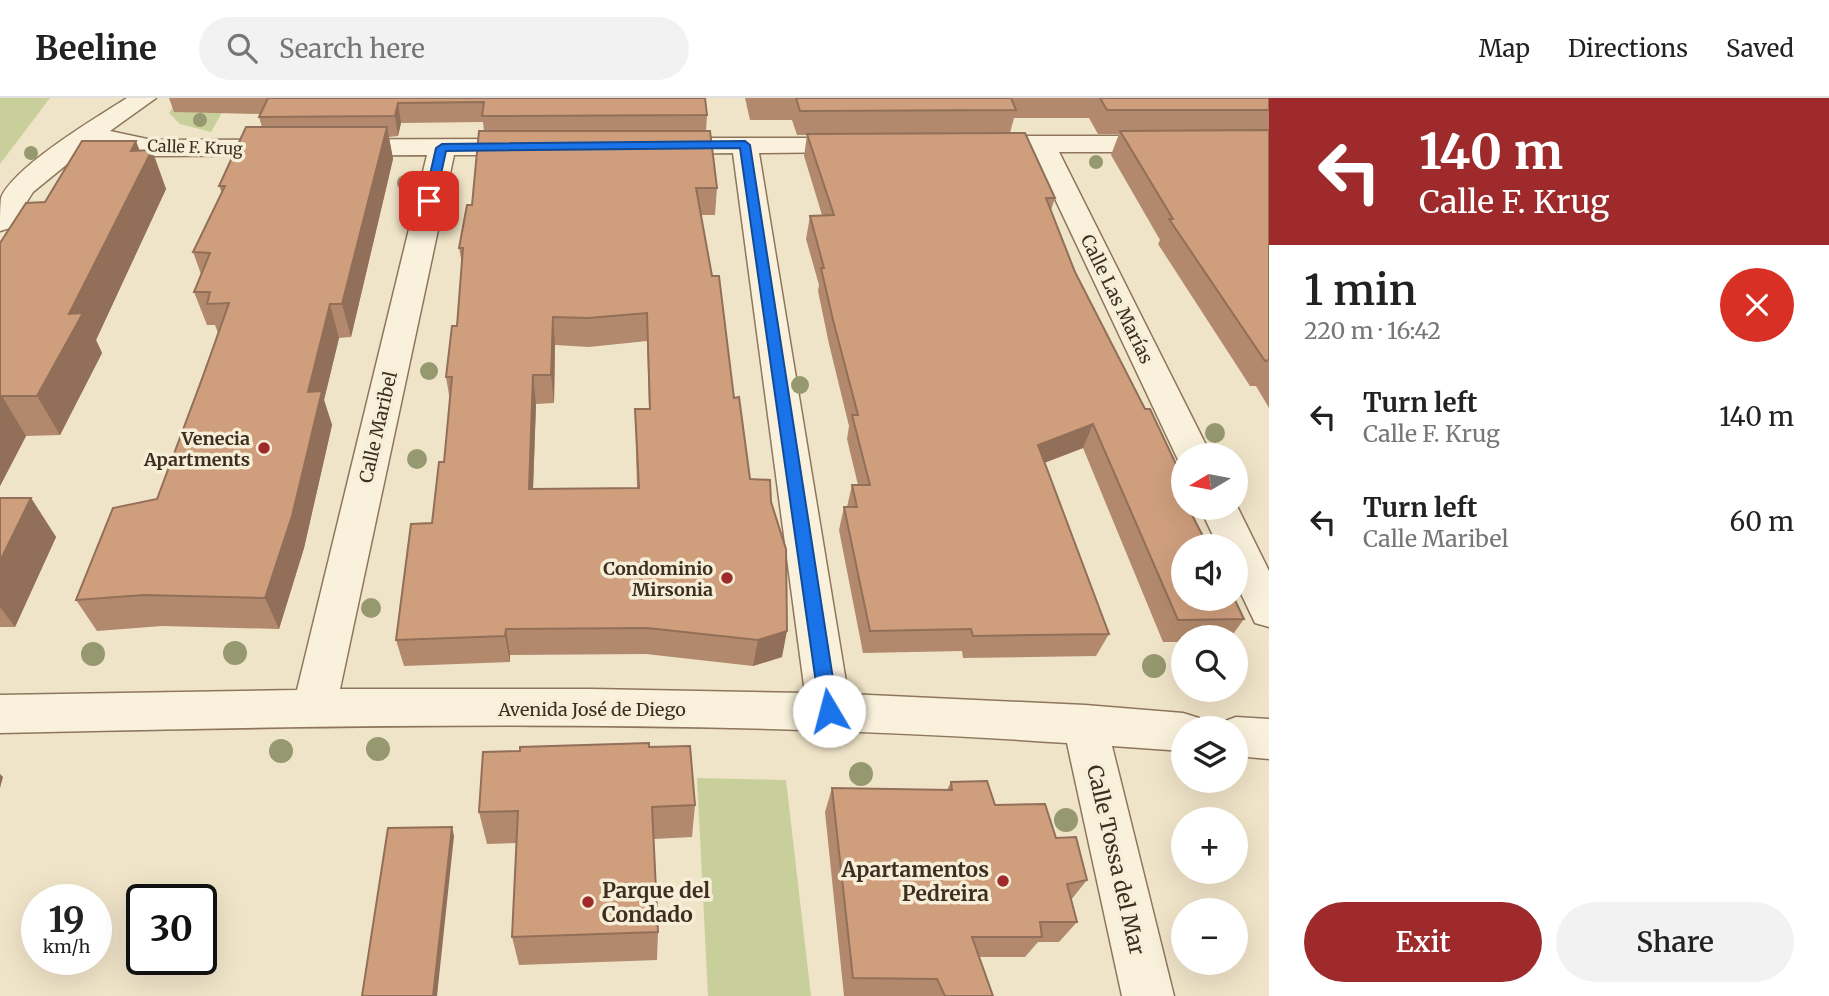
<!DOCTYPE html>
<html lang="en">
<head>
<meta charset="utf-8">
<style>
  body { margin:0; font-family:Merriweather,serif; background:#f2f2f2; color:#222; height:100vh; display:flex; flex-direction:column; font-size:26px; white-space:nowrap }
  * { box-sizing:border-box; margin:0 }
  p { font-size:23px; color:#767676 }
  .icon { flex:none; width:38px; height:38px; fill:none; stroke:currentColor; stroke-width:2; stroke-linecap:round; stroke-linejoin:round }
  .map { position:relative; flex:1; overflow:hidden }
  .details { display:flex; flex-direction:column; background:#fff; width:560px }
  .details>* { flex:none }
  .hud { background:#9e2a2b; color:#fff; overflow:hidden }
  .needle { width:46px; rotate:260deg }
  .tools { position:absolute; left:1171px; top:345px; display:grid; gap:14px }
  .tools a { display:grid; place-items:center; width:77px; height:77px; border-radius:50%; background:#fff; box-shadow:0 7px 28px #0002; font-size:35px }
  .speed { position:absolute; left:21px; top:786px; display:flex; gap:14px; font-size:35px; font-weight:700; text-align:center }
  .speed>* { display:grid; place-content:center; width:91px; height:91px; border-radius:50%; background:#fff; box-shadow:0 7px 28px #0002; line-height:1 }
  .speed small { font-size:18px; font-weight:400 }
  .speed .limit { border:4px solid #111; border-radius:10px; background:#fff; color:#111 }
  .pin { position:absolute; display:grid; place-items:center; width:60px; height:60px; color:#fff; margin:-30px; border-radius:14px; box-shadow:0 4px 10px #0006 }
  .me { position:absolute; width:77px; margin:-38px; rotate:352deg; stroke-linejoin:round; filter:drop-shadow(0 0 5px #0008) }
  .turn { display:flex; align-items:center; gap:24px; height:147px; padding:0 35px; font-size:32px }
  .turn .icon { width:91px; height:91px; stroke-width:2.5 }
  .turn b { display:block; font-size:49px; line-height:60px }
  .round { display:grid; place-items:center; flex:none; width:74px; height:74px; border-radius:37px; background:#f2f2f2 }
  .head { display:flex; align-items:center; justify-content:space-between; height:119px; padding:0 35px }
  h1 { font-size:42px; font-weight:600; line-height:52px }
  .primary-button { display:flex; gap:14px; margin-top:auto; padding:14px 35px }
  .primary-button a { flex:1; height:80px; border-radius:42px; background:#9e2a2b; color:#fff; font-size:28px; font-weight:600; line-height:80px; text-align:center }
  .primary-button a+a { background:#f2f2f2; color:#222 }
  ul { padding:0; list-style:none }
  li { display:flex; align-items:center; gap:21px; height:105px; padding:0 35px }
  li div { flex:1 }
  li b { display:block; font-size:26px }
  li em { font-style:normal }
  header { display:flex; align-items:center; gap:42px; box-sizing:border-box; height:98px; padding:0 35px; background:#fff; border-bottom:2px solid #e0e0e0 }
  header strong { font-size:33px }
  nav { display:flex; gap:38px; margin-inline-start:auto; font-size:24px }
  .search { width:490px; height:63px; background:#f2f2f2; display:flex; align-items:center; gap:18px; box-sizing:border-box; padding:0 24px; border-radius:38px; color:#767676; font-size:26px }
  main { display:flex; flex:1; min-height:0 }
  .map>svg:first-child { display:block }
  .green { fill:#c9cf9b }
  .lines { fill:none; stroke-linecap:round; stroke-linejoin:round }
  .minor-casing { stroke:#8d765c; stroke-width:3 }
  .minor { fill:#faf1dc; fill-rule:evenodd }
  .tree { fill:#96986f }
  .wall { fill:#b2896c; fill-rule:evenodd }
  .shaded-wall { fill:#916f58 }
  .building { fill:#cf9f7d; stroke:#916f58; stroke-width:2; fill-rule:evenodd }
  .route { fill:#1a73e8; stroke:#114b97; stroke-width:2 }
  .poi-dot { fill:#9e2a2b; stroke:#f7eed8; stroke-width:2.5 }
  .labels { text-anchor:middle; dominant-baseline:central; stroke-width:7; stroke-linejoin:round; paint-order:stroke }
  .far-street-label { font-size:16px; fill:#3d2e20; stroke:#f7eed8 }
  .street-label { font-size:18px; fill:#3d2e20; stroke:#f7eed8 }
  .poi-label { font-size:18px; font-weight:bold; fill:#3d2e20; stroke:#f7eed8; text-anchor:end }
  .near-street-label { font-size:21px; fill:#3d2e20; stroke:#f7eed8 }
  .near-poi-label { font-size:21px; font-weight:bold; fill:#3d2e20; stroke:#f7eed8; text-anchor:end }
</style>
</head>
<body>
<header>
<strong>Beeline</strong>
<div class="search"><svg class="icon" aria-label="search" viewBox="0 0 24 24"><circle cx="10" cy="10" r="6"/><path d="M15 15l6 6"/></svg>Search here</div>
<nav><a>Map</a><a>Directions</a><a>Saved</a></nav>
</header>
<main>
<div class="map">
<svg width="1269" height="898" viewBox="0 0 1269 898">
  <rect width="100%" height="100%" fill="#f0e4c8"/>
  <!-- green -->
  <g class="green">
    <polygon points="0,0 50,0 0,66"/>
    <polygon points="179,0 230,0 211,34 180,26 169,15"/>
    <polygon points="697,680 786,682 811,898 708,898"/>
  </g>
  <g class="lines">
    <defs>
      <g id="minor">
        <path d="M127,0H156L110,33L152,42L528,41L537,43L541,49L537,55L528,57H454L340,591H592L805,595L733,55L659,56L650,54L646,48L650,42L659,40H866L870,46L866,52L857,54L759,55L848,596L1085,607L1183,615L1199,620L1203,630H1183V653L1112,648L1174,898H1122L1067,645C712,620 355,627 0,635V597L297,592L427,57L152,58L93,45L33,94L10,130L0,133C0,123 0,109 1,100C13,69 97,19 127,0Z"/>
        <polygon points="977,38 1269,38 1269,54 1059,54 1211,357 1183,357 1183,367 1180,366 1033,54 968,52 964,46 968,40"/>
        <polygon points="1236,406 1269,473 1269,529 1255,525 1236,485 1236,448 1218,448 1200,410 1236,410"/>
        <polygon points="1236,619 1269,621 1269,661 1236,658 1236,630 1218,630 1220,625"/>
      </g>
    </defs>
    <!-- minor casing -->
    <use href="#minor" class="minor-casing"/>
    <!-- minor -->
    <use href="#minor" class="minor"/>
  </g>
  <!-- trees -->
  <g class="tree">
    <circle cx="200" cy="22" r="7"/>
    <circle cx="31" cy="55" r="7"/>
    <circle cx="1096" cy="64" r="7"/>
    <circle cx="405" cy="85" r="8"/>
    <circle cx="429" cy="273" r="9"/>
    <circle cx="800" cy="287" r="9"/>
    <circle cx="1215" cy="335" r="10"/>
    <circle cx="417" cy="361" r="10"/>
    <circle cx="371" cy="510" r="10"/>
    <circle cx="235" cy="555" r="12"/>
    <circle cx="93" cy="556" r="12"/>
    <circle cx="1154" cy="568" r="12"/>
    <circle cx="378" cy="651" r="12"/>
    <circle cx="281" cy="653" r="12"/>
    <circle cx="861" cy="676" r="12"/>
    <circle cx="1066" cy="722" r="12"/>
  </g>
  <!-- wall -->
  <g class="wall">
    <path d="M169,0H705L707,17L706,33L717,90L715,117H701L734,300L750,381L782,559L753,568L646,556L510,557V564L404,568L396,542L432,425L444,364L450,303L446,279L457,228L462,166L459,150L472,107L484,33L483,24L401,25L398,38L389,39L393,61L351,239L339,240L324,302L332,327L304,450L279,531L162,528L97,533L76,502L157,401L218,235L215,227H207L194,194L201,176L193,154L222,95L219,88L262,29L259,19L260,16L174,14ZM647,243L649,311H635L637,390L533,391L536,306L554,305L555,247L589,249Z"/>
    <polygon points="745,0 1269,0 1269,310 1256,288 1250,288 1158,146 1160,142 1111,57 1119,36 1098,36 1089,20 1014,20 1010,35 1055,100 1051,112 1075,174 1198,413 1194,420 1244,521 1231,539 1183,539 1183,544 1163,544 1083,350 1044,365 1109,536 1096,558 963,560 962,553 863,555 839,432 844,409 847,409 852,387 858,387 847,341 849,328 829,246 818,193 819,187 806,141 810,118 822,117 804,58 807,37 797,37 792,22 750,22"/>
    <polygon points="152,52 166,91 96,242 102,255 60,337 26,338 0,388 0,145 45,104 140,53"/>
    <polygon points="0,400 31,400 56,439 15,529 0,529"/>
    <polygon points="649,649 695,707 692,739 654,741 658,834 657,862 519,867 512,839 516,745 487,746 479,714"/>
    <polygon points="951,684 1056,740 1087,782 1071,802 1077,824 1059,844 1038,844 1025,859 979,859 993,898 844,898 825,714 832,690 947,692"/>
  </g>
  <!-- shaded-wall -->
  <g class="shaded-wall">
    <polygon points="398,5 401,25 398,38 395,18"/>
    <polygon points="387,29 393,61 351,239 342,206"/>
    <polygon points="136,43 145,66 152,52 166,91 96,242 102,255 60,337 37,298 69,216 131,53"/>
    <polygon points="330,206 339,240 324,302 332,327 304,450 279,531 265,500 308,294"/>
    <polygon points="553,219 555,247 554,305 551,277"/>
    <polygon points="533,277 536,306 532,419 529,391"/>
    <polygon points="2,298 26,338 0,388 0,302"/>
    <polygon points="1093,326 1083,350 1028,371 1038,347"/>
    <polygon points="31,400 56,439 15,529 0,509 0,463"/>
    <polygon points="506,531 510,557 510,564 505,538"/>
    <polygon points="787,533 782,559 753,568 758,542"/>
    <polygon points="0,676 3,679 0,690"/>
    <polygon points="452,729 454,738 437,898 433,898"/>
  </g>
  <!-- building -->
  <g class="building">
    <polygon points="268,0 705,0 707,17 482,18 484,4 398,5 395,18 259,19"/>
    <polygon points="796,0 1011,0 1016,12 800,13"/>
    <polygon points="1100,0 1269,0 1269,12 1107,12"/>
    <polygon points="246,29 387,29 342,206 330,206 308,294 322,293 292,418 265,500 144,497 76,502 113,410 157,401 202,281 229,205 207,206 210,194 194,194 210,155 193,154 225,88 219,88"/>
    <polygon points="1269,32 1269,262 1265,263 1169,121 1173,121 1120,33"/>
    <path d="M479,33H710L717,90H696L712,178H719L734,300L739,299L750,381L770,382L771,404L786,451L787,533L758,542L647,530L506,531L505,538L396,542L411,426L432,425L439,364H444L452,279H446L452,228H457L463,150H459L467,107H472ZM647,215L650,311H635L639,390L529,391L533,277H551L553,219L588,220Z"/>
    <polygon points="1025,35 1055,100 1046,100 1075,174 1145,311 1150,311 1183,381 1183,410 1196,410 1198,413 1190,413 1208,448 1183,448 1183,500 1234,500 1244,521 1178,522 1093,326 1038,347 1109,536 973,538 971,531 870,533 844,409 857,409 852,387 870,387 852,317 858,317 833,222 821,170 824,170 810,118 834,117 807,36"/>
    <polygon points="82,43 136,43 131,53 152,52 69,216 83,215 37,298 2,298 0,302 0,145 26,105 45,104"/>
    <polygon points="0,400 31,400 0,463"/>
    <polygon points="649,645 649,649 690,648 695,707 652,709 658,834 512,839 518,713 479,714 483,654 520,653 520,649"/>
    <polygon points="987,683 995,707 1045,706 1056,740 1076,739 1087,782 1067,786 1077,824 1040,824 1042,839 972,839 993,898 945,898 937,881 853,880 832,690 952,692 951,684"/>
    <polygon points="452,729 433,898 362,898 388,730"/>
  </g>
  <!-- route -->
  <polygon class="route" points="745,43 750,47 838,613 829,621 820,613 740,50 446,53 435,103 429,106 424,103 436,50 442,46"/>
  <!-- markers -->
  <g class="poi-dot">
    <circle cx="264" cy="350" r="7"/>
    <circle cx="727" cy="480" r="7"/>
    <circle cx="1003" cy="783" r="7"/>
    <circle cx="588" cy="804" r="7"/>
  </g>
  <g class="labels">
    <!-- far-street labels -->
    <g class="far-street-label">
      <text transform="translate(195 49) rotate(2)">Calle F. Krug</text>
    </g>
    <!-- street labels -->
    <g class="street-label">
      <text transform="translate(1117 201) rotate(64)">Calle Las Marías</text>
      <text transform="translate(378 329) rotate(-77)">Calle Maribel</text>
      <text x="592" y="611">Avenida José de Diego</text>
    </g>
    <!-- poi labels -->
    <g class="poi-label">
      <text x="250" y="340">Venecia<tspan x="250" dy="21">Apartments</tspan></text>
      <text x="713" y="470">Condominio<tspan x="713" dy="21">Mirsonia</tspan></text>
    </g>
    <!-- near-street labels -->
    <g class="near-street-label">
      <text transform="translate(1116 762) rotate(77)">Calle Tossa del Mar</text>
    </g>
    <!-- near-poi labels -->
    <g class="near-poi-label">
      <text x="989" y="771">Apartamentos<tspan x="989" dy="24">Pedreira</tspan></text>
      <text x="602" y="792" text-anchor="start">Parque del<tspan x="602" dy="24">Condado</tspan></text>
    </g>
  </g>
</svg>
<div class="tools">
<a><svg class="needle" viewBox="-14 -14 28 28"><path d="M0-13l5 13h-10z" fill="#e53935"/><path d="M0 13l5-13h-10z" fill="#767676"/></svg></a>
<a><svg class="icon" aria-label="sound" viewBox="0 0 24 24"><path d="M4 9h4l5-4v14l-5-4H4zM17 9q2 3 0 6"/></svg></a>
<a><svg class="icon" aria-label="search" viewBox="0 0 24 24"><circle cx="10" cy="10" r="6"/><path d="M15 15l6 6"/></svg></a>
<a><svg class="icon" aria-label="layers" viewBox="0 0 24 24"><path d="M12 4l9 5-9 5-9-5zM3 14l9 5 9-5"/></svg></a>
<a>+</a>
<a>−</a>
</div>
<div class="speed"><div>19<small>km/h</small></div><div class="limit">30</div></div>
<div class="pin" style="left:429px;top:103px;background:#d93025"><svg class="icon" aria-label="arrive" viewBox="0 0 24 24"><path d="M6 21V4h12l-3 4 3 4H6"/></svg></div>
<svg class="me" style="left:829px;top:613px" viewBox="-20 -20 40 40"><circle r="19" fill="#fff"/><path d="M0-13L10 11 0 6-10 11z" fill="#1a73e8"/></svg>
</div>
<section class="details">
<div class="hud">
<div class="turn"><svg class="icon" aria-label="left" viewBox="0 0 24 24"><path d="M17 20v-9H6M10 6l-5 5 5 5"/></svg><div><b>140 m</b>Calle F. Krug</div></div>
</div>
<div class="head"><div><h1>1 min</h1><p>220 m · 16:42</p></div><a class="round" style="background:#d93025;color:#fff"><svg class="icon" aria-label="close" viewBox="0 0 24 24"><path d="M6 6l12 12M18 6L6 18"/></svg></a></div>
<ul>
<li><svg class="icon" aria-label="left" viewBox="0 0 24 24"><path d="M17 20v-9H6M10 6l-5 5 5 5"/></svg><div><b>Turn left</b><p>Calle F. Krug</p></div><em>140 m</em></li>
<li><svg class="icon" aria-label="left" viewBox="0 0 24 24"><path d="M17 20v-9H6M10 6l-5 5 5 5"/></svg><div><b>Turn left</b><p>Calle Maribel</p></div><em>60 m</em></li>
</ul>
<div class="primary-button"><a>Exit</a><a>Share</a></div>
</section>
</main>
</body>
</html>
